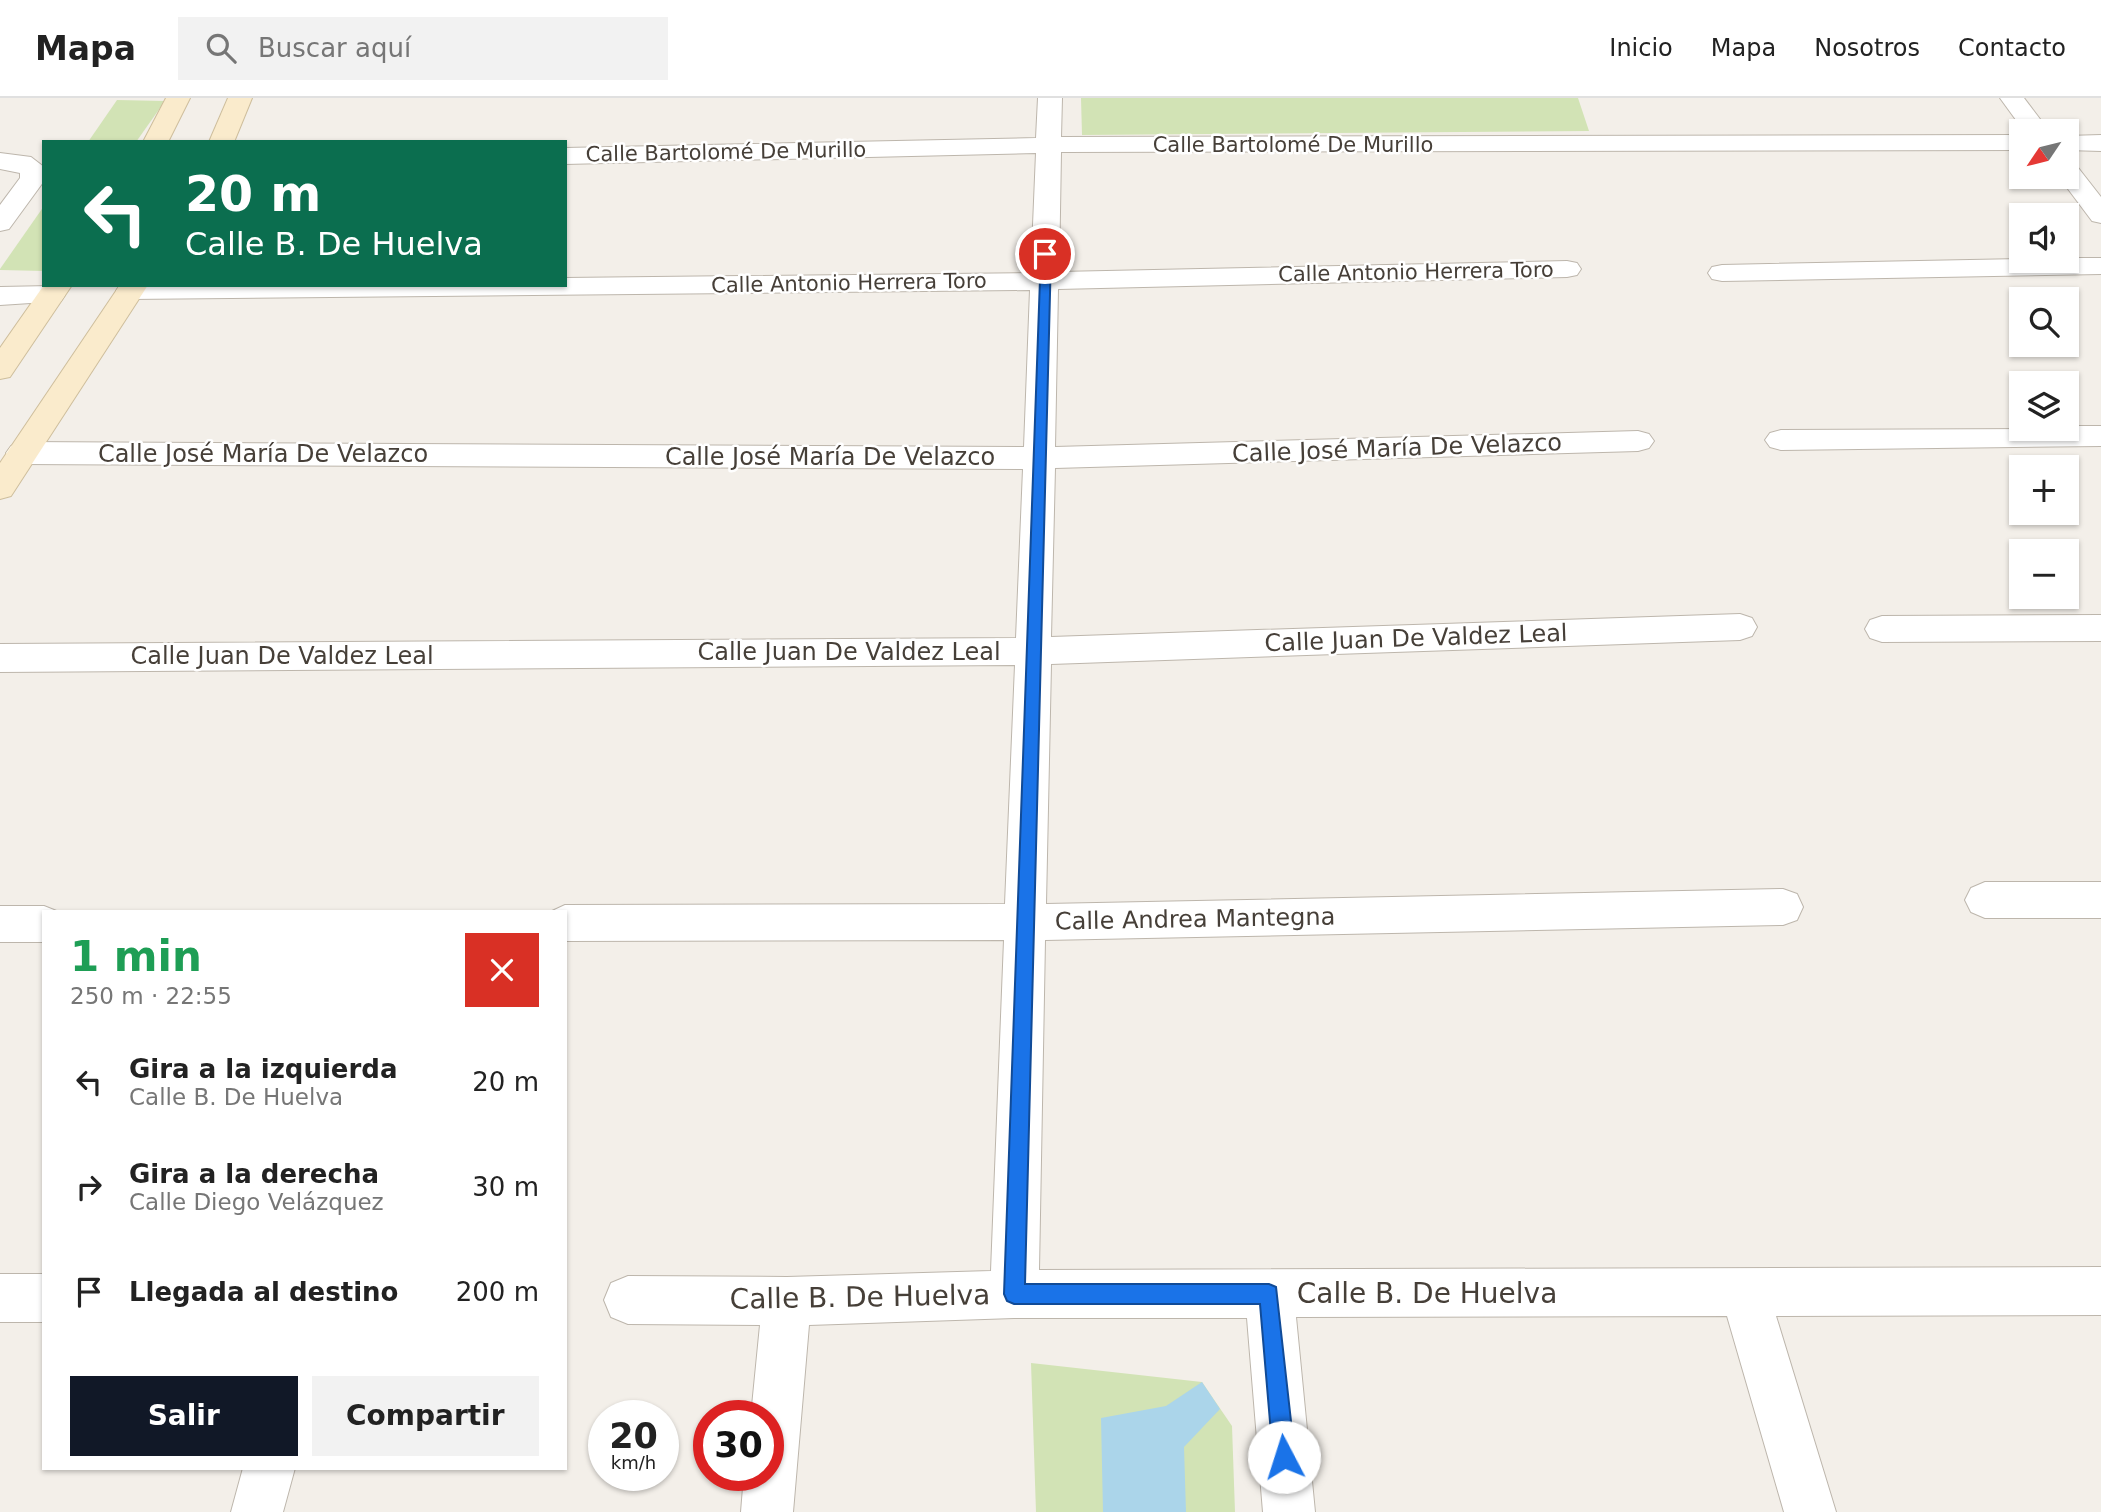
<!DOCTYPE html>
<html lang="es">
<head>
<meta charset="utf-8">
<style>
  body { margin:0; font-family:"DejaVu Sans",sans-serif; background:#f2f2f2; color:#222; height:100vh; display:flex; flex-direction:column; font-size:26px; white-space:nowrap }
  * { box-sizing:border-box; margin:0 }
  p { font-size:23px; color:#767676 }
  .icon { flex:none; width:38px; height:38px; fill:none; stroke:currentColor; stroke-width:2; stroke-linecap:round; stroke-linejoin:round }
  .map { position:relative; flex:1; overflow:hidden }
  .side { position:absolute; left:42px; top:812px; width:525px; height:560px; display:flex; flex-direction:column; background:#fff; border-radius:0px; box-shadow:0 2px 5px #0004 }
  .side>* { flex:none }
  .top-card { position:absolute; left:42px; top:42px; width:525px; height:147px; border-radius:0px; box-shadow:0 2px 5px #0004; background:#0b6e4f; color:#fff; overflow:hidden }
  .needle { width:46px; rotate:235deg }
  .buttons { position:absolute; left:2009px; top:21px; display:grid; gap:14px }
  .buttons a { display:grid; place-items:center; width:70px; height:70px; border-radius:0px; background:#fff; box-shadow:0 2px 5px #0004; font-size:35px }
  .speed { position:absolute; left:588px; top:1302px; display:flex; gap:14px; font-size:35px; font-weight:700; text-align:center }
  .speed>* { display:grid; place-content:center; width:91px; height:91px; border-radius:50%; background:#fff; box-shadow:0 2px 5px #0004; line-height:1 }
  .speed small { font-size:18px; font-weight:400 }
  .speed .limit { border:10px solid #d22; background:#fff; color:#111 }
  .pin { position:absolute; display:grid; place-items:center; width:60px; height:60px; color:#fff; margin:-30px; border:4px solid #fff; border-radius:50%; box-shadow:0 2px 7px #0007 }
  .me { position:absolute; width:77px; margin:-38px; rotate:355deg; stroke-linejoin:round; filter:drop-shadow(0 0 5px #0008) }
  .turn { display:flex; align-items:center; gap:24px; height:147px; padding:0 28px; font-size:32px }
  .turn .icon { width:91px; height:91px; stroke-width:2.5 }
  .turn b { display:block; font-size:49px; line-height:60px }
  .round { display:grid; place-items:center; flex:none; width:74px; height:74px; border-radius:0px; background:#f2f2f2 }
  .head { display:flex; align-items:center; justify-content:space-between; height:119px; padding:0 28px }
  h1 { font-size:42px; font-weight:700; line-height:52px; color:#1e9e55 }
  .button { display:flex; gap:14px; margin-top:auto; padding:14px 28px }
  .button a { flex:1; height:80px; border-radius:0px; background:#111827; color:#fff; font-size:28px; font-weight:700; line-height:80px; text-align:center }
  .button a+a { background:#f2f2f2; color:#222 }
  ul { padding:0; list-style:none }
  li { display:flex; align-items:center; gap:21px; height:105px; padding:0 28px }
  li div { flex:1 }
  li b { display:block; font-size:26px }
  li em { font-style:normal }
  header { display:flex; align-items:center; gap:42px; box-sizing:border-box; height:98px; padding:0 35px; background:#fff; border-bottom:2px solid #e0e0e0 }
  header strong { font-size:33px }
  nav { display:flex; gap:38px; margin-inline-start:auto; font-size:24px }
  .search { width:490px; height:63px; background:#f2f2f2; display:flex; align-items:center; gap:18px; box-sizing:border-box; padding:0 24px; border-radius:0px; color:#767676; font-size:26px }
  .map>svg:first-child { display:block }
  .green { fill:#d2e3b5 }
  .water { fill:#abd5ea }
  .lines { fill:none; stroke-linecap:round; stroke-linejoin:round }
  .street-casing { stroke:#bdb6ac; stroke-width:2 }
  .secondary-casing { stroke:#cebe9c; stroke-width:2 }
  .street { fill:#fff; fill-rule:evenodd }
  .secondary { fill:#faebcc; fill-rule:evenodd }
  .route { fill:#1a73e8; stroke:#114b97; stroke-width:2 }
  .labels { text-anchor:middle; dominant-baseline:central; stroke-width:5; stroke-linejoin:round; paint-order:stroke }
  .far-street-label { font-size:21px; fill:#463f38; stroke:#fff }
  .street-label { font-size:24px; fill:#463f38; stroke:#fff }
  .near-street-label { font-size:28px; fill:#463f38; stroke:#fff }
</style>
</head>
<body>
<header>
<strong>Mapa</strong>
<div class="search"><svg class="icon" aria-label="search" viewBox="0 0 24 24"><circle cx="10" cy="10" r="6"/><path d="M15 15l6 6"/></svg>Buscar aquí</div>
<nav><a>Inicio</a><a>Mapa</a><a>Nosotros</a><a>Contacto</a></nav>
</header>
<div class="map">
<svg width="2101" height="1414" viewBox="0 0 2101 1414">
  <rect width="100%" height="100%" fill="#f3efe9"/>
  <!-- green -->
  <g class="green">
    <polygon points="1081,0 1578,0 1589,33 1082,37"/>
    <polygon points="117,2 165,3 136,44 88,44"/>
    <polygon points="44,108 44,173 0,172 0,171"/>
    <polygon points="1031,1265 1202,1284 1232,1328 1235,1414 1036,1414"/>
  </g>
  <!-- water -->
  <polygon class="water" points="1202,1284 1220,1311 1184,1349 1186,1414 1103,1414 1101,1320 1166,1308"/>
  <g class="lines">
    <defs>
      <g id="street">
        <polygon points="1038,0 1062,0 1061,39 2021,37 2021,52 1061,54 1059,174 1567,163 1577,165 1581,171 1577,177 1567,179 1058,191 1055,349 1638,333 1649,336 1654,343 1649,350 1638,353 1055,370 1051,539 1740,516 1752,520 1757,529 1752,538 1740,542 1051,566 1046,806 1783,791 1797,796 1803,809 1797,822 1783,827 1045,842 1039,1172 2101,1169 2101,1217 1776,1218 1836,1414 1784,1414 1727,1218 1296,1219 1315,1414 1263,1414 1247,1220 1014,1220 809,1227 793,1414 741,1414 744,1377 768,1377 768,1318 751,1318 760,1227 628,1226 611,1219 604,1202 611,1185 628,1178 787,1179 991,1173 1004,842 565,843 565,814 550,814 565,807 1005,806 1015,567 0,574 0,546 1016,540 1023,371 22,366 11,362 6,355 11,348 22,344 1024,349 1030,192 130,201 120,199 116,193 120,187 565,187 565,180 1031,175 1036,55 565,66 565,50 1036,40"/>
        <polygon points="2000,0 2024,0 2049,33 2024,33"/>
        <polygon points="2101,37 2101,53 2067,52 2067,38"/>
        <polygon points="0,55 31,59 44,69 44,83 9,131 0,133 0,107 20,80 20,75 0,71"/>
        <polygon points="2067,64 2076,67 2101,99 2101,125 2092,123 2059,79 2067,79"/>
        <polygon points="2067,160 2101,160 2101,176 1722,183 1712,181 1708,175 1712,169 1722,167"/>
        <polygon points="51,188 61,191 65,197 61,203 0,207 0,189"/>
        <polygon points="2067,328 2101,328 2101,348 1781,352 1770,349 1765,342 1770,335 1781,332 2067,331"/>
        <polygon points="2101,517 2101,543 1882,544 1870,540 1865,531 1870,522 1882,518"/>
        <polygon points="1985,784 2101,784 2101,820 1985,820 1971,814 1965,802 1971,790"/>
        <polygon points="0,808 44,808 59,814 44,814 44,844 0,844"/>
        <rect x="0" y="1176" width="44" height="48"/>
        <polygon points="243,1370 295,1370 283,1414 231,1414"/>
      </g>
      <g id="secondary">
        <polygon points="166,0 190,0 168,44 143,44"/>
        <polygon points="228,0 252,0 234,44 209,44"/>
        <polygon points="44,187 72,187 10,279 0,281 0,250"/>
        <polygon points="120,187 148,187 11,398 0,401 0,365"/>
      </g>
    </defs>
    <!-- street casing -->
    <use href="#street" class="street-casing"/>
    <!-- secondary casing -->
    <use href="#secondary" class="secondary-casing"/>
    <!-- street -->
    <use href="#street" class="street"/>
    <!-- secondary -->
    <use href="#secondary" class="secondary"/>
  </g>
  <!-- route -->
  <polygon class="route" points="1041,153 1051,156 1025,1186 1269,1186 1276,1189 1295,1359 1292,1367 1284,1370 1276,1367 1273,1359 1260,1206 1014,1206 1007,1203 1004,1196"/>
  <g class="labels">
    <!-- far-street labels -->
    <g class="far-street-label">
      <text x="1293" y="47">Calle Bartolomé De Murillo</text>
      <text transform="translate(726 54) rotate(-1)">Calle Bartolomé De Murillo</text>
      <text transform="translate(1416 174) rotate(-1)">Calle Antonio Herrera Toro</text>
      <text transform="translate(849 185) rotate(-1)">Calle Antonio Herrera Toro</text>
    </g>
    <!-- street labels -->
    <g class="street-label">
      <text transform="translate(1397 350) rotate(-2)">Calle José María De Velazco</text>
      <text x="263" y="356">Calle José María De Velazco</text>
      <text x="830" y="359">Calle José María De Velazco</text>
      <text transform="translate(1416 540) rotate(-2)">Calle Juan De Valdez Leal</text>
      <text x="849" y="554">Calle Juan De Valdez Leal</text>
      <text x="282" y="558">Calle Juan De Valdez Leal</text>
      <text transform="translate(1195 821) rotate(-1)">Calle Andrea Mantegna</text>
    </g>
    <!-- near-street labels -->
    <g class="near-street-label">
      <text x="1427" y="1195">Calle B. De Huelva</text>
      <text transform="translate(860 1199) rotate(-1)">Calle B. De Huelva</text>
    </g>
  </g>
</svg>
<div class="buttons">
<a><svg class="needle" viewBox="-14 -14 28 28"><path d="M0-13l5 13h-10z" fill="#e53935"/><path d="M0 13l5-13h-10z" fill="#767676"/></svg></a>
<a><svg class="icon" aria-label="sound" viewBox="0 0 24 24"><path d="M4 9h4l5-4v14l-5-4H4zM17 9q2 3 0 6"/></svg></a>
<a><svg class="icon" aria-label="search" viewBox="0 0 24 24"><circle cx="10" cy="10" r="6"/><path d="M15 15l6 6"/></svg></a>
<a><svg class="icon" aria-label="layers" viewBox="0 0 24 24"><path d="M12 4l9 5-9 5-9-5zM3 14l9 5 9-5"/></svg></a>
<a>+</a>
<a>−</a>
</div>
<div class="speed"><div>20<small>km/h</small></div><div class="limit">30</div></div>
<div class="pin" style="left:1045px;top:156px;background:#d93025"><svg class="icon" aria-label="arrive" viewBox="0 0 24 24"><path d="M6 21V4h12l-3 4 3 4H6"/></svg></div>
<svg class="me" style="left:1284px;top:1359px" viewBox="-20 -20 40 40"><circle r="19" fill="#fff"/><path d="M0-13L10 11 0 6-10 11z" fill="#1a73e8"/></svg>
<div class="top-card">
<div class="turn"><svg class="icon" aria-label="left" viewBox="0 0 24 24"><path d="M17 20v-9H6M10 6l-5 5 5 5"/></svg><div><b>20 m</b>Calle B. De Huelva</div></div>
</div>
<section class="side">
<div class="head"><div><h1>1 min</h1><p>250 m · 22:55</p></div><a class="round" style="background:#d93025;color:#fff"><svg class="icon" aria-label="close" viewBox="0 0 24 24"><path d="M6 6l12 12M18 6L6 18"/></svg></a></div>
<ul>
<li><svg class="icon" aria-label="left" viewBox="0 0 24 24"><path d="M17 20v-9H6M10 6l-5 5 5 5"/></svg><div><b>Gira a la izquierda</b><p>Calle B. De Huelva</p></div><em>20 m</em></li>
<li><svg class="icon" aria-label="right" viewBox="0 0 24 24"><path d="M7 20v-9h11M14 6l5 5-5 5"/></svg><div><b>Gira a la derecha</b><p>Calle Diego Velázquez</p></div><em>30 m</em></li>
<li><svg class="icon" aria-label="arrive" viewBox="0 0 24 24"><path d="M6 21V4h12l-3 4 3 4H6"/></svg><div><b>Llegada al destino</b></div><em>200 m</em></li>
</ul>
<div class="button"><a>Salir</a><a>Compartir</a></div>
</section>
</div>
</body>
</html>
